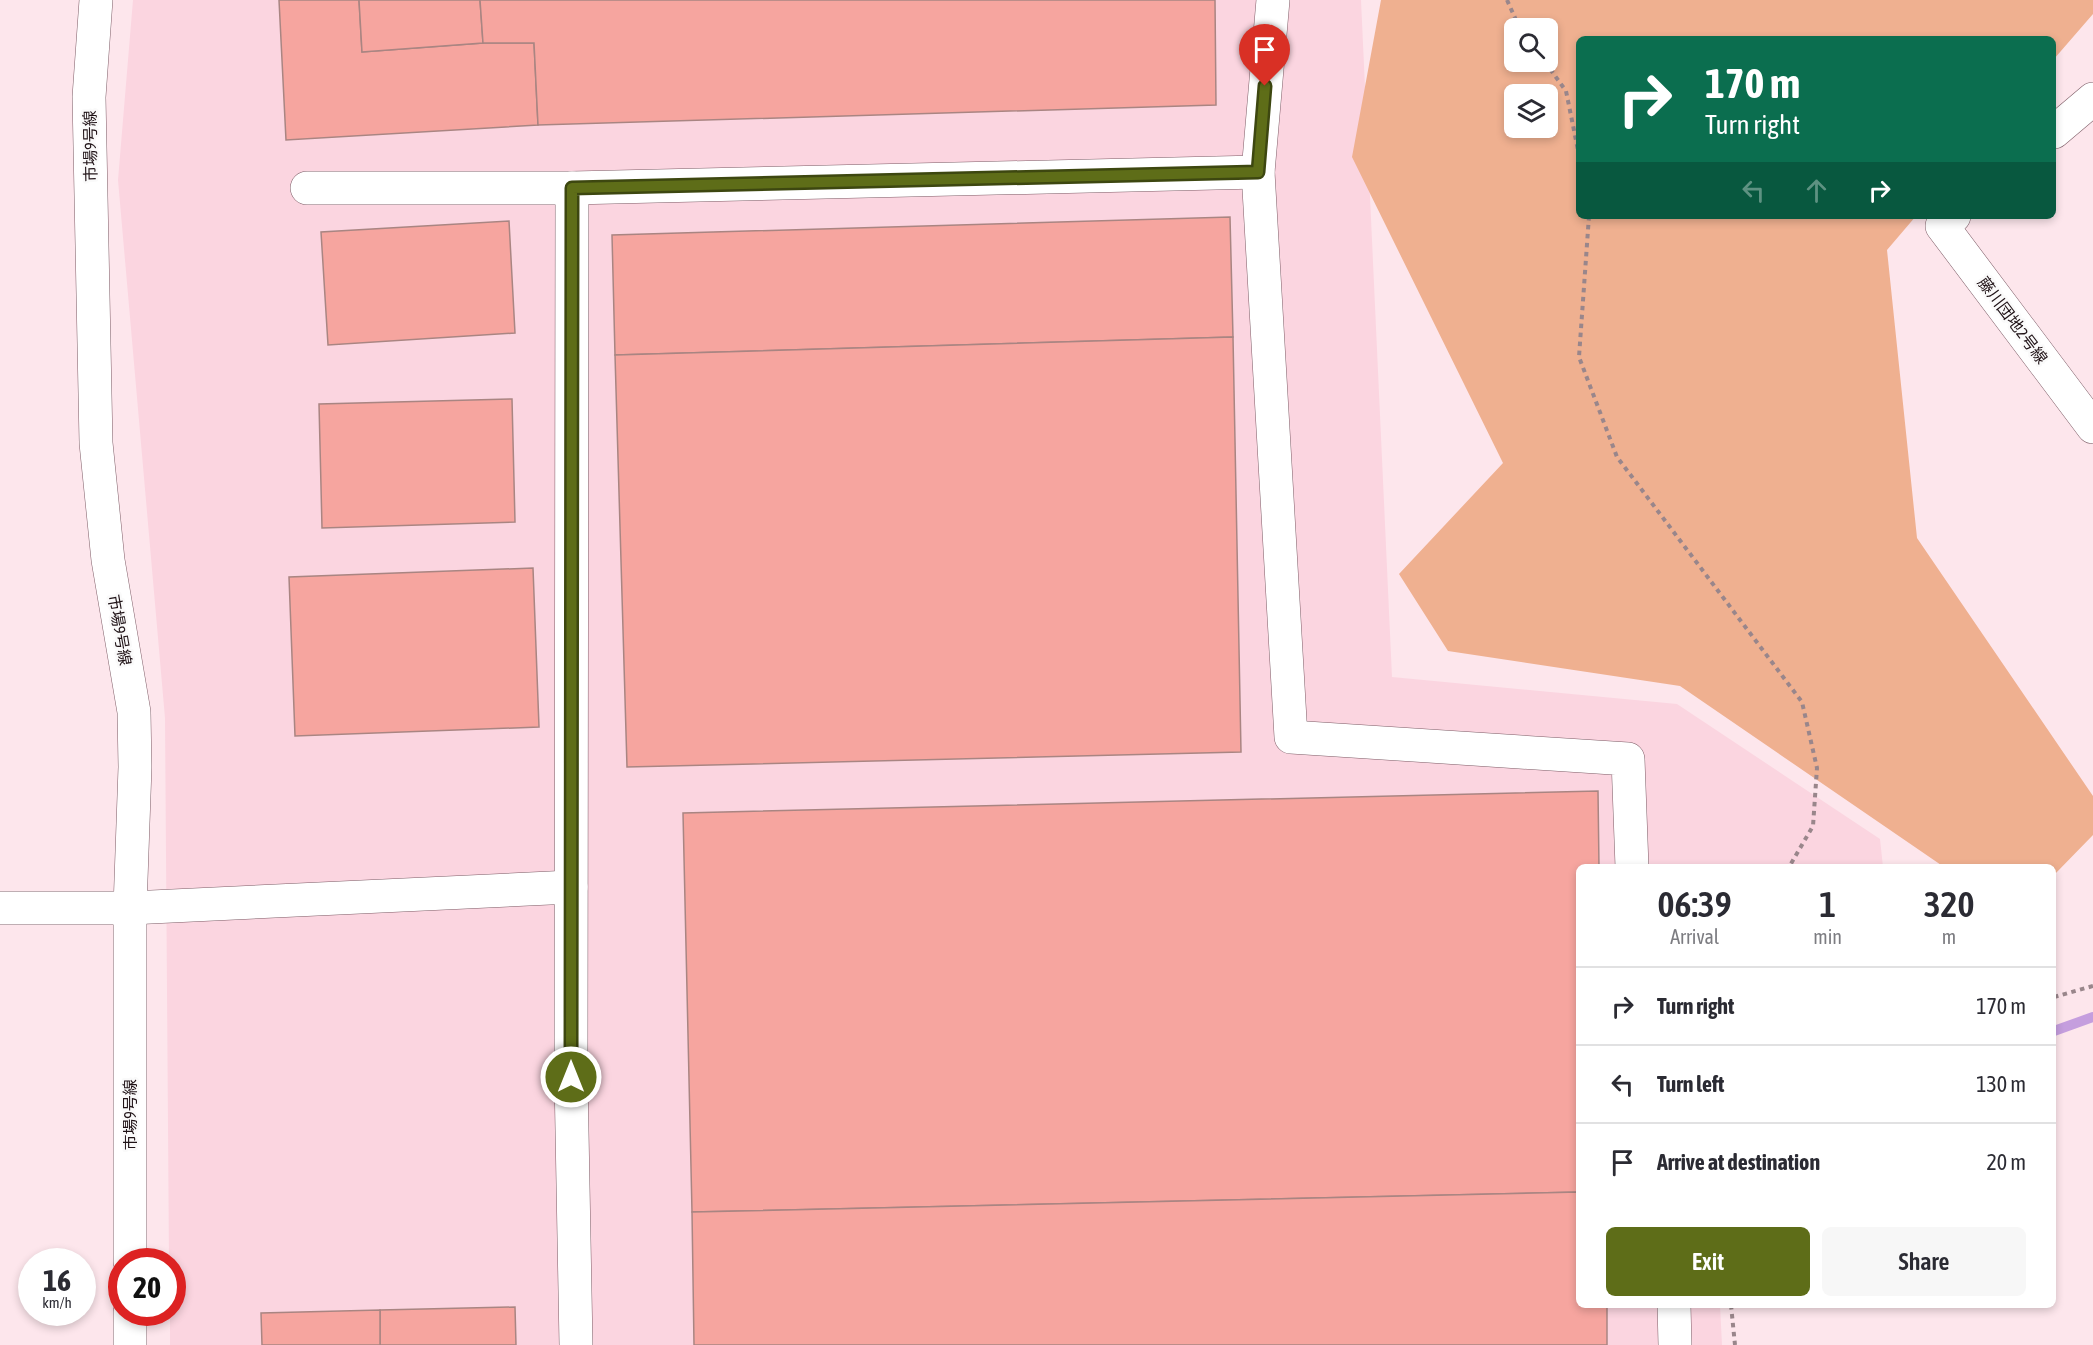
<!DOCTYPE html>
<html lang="en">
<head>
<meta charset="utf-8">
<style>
  body { margin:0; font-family:"Asap Condensed","Noto Sans JP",sans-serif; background:#f7f7f7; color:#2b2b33; height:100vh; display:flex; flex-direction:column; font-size:22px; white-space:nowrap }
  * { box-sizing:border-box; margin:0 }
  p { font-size:20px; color:#7c7c81 }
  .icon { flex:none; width:33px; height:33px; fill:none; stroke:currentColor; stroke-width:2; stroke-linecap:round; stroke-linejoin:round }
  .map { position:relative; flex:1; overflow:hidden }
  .details { position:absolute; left:1576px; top:864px; width:480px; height:444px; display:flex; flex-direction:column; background:#fff; border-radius:9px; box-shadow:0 3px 9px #0003 }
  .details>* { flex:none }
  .guide { position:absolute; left:1576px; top:36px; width:480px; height:183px; border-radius:9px; box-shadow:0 3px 9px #0003; background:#0b6e4f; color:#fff; overflow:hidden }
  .fabs { position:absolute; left:1504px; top:18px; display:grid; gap:12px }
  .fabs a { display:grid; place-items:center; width:54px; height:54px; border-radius:9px; background:#fff; box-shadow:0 3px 9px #0003; font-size:30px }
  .speed { position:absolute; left:18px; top:1248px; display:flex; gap:12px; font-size:30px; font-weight:700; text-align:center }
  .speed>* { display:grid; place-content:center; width:78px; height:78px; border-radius:50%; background:#fff; box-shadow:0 3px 9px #0003; line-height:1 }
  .speed small { font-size:15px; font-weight:400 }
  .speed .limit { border:9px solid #d22; background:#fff; color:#111 }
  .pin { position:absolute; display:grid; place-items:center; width:51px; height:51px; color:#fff; margin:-62px -26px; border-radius:50% 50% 50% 0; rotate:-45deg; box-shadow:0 0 6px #0007 }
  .pin .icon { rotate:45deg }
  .me { position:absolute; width:66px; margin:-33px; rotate:0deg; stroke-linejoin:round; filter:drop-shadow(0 0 4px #0008) }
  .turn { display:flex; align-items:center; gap:21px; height:126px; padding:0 30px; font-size:27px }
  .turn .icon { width:78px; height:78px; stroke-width:2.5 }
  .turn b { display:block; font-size:42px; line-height:51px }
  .lanes { display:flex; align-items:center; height:57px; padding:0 30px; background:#0003; justify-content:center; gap:30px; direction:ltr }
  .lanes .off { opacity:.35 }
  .eta { display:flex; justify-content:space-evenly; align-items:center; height:102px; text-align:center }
  .eta b { font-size:36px; font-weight:600; line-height:42px }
  .button { display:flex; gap:12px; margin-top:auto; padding:12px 30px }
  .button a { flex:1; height:69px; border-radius:9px; background:#5e6d18; color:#fff; font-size:24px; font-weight:600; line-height:69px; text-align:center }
  .button a+a { background:#f7f7f7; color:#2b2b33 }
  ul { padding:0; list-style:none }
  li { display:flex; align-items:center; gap:18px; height:78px; padding:0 30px; border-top:2px solid #e1e1e2 }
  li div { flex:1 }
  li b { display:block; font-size:22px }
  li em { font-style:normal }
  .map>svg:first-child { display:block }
  .built { fill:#fbd5e0 }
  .green { fill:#efb090; fill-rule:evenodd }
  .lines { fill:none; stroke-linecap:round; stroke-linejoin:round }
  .stream { stroke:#c59ede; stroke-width:10 }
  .building { fill:#f6a59f; stroke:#a98582; stroke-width:1.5 }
  .minor-casing { stroke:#7e5d67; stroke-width:34 }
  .path { stroke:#99868b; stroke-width:4; stroke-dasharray:4.5 4.5; stroke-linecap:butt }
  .minor { stroke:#fff; stroke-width:33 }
  .route-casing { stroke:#3d4710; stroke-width:15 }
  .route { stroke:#5e6d18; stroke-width:10 }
  .labels { text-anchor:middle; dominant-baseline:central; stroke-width:5; stroke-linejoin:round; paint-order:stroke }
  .street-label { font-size:16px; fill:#1f1216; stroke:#fafafa }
</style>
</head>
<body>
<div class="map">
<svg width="2093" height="1345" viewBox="0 0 2093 1345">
  <rect width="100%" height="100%" fill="#fde6ec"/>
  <!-- built -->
  <polygon class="built" points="133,0 1361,0 1392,677 1677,704 1880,839 1883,867 1580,867 1580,1305 1720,1305 1722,1345 170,1345 170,1313 172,1312 172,1262 169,1261 165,718 118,180"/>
  <!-- green -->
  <path class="green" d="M1381,0H2093V14L2054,59V39H1580V216H1916L1887,250L1917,538L2093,796V835L2054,875V867H1944L1680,686L1448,651L1399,574L1503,463L1352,157ZM1515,28H1548V62H1515ZM1515,94H1548V128H1515Z"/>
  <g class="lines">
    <!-- stream -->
    <polyline class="stream" points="2054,1031 2093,1017"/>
  </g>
  <!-- building -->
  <g class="building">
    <polygon points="279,0 359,0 362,52 483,43 534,43 538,125 286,140"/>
    <polygon points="359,0 480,0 483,43 362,52"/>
    <polygon points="480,0 1215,0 1216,105 538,125 534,43 483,43"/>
    <polygon points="1230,217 1233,337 615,355 612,235"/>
    <polygon points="509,221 515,333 328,345 321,232"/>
    <polygon points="1233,337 1241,752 627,767 615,355"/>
    <polygon points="512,399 515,522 322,528 319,404"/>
    <polygon points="533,568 539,727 295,736 289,577"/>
    <polygon points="1598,791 1599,867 1580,867 1580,1192 692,1212 683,813"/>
    <polygon points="1580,1192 1580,1305 1607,1305 1607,1345 694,1345 692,1212"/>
    <polygon points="515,1307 516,1345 380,1345 380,1310"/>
    <polygon points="380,1310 380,1345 262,1345 261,1313"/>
  </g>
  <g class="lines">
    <defs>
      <g id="minor">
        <polyline points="96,0 89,97 96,443 108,560 134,712 135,767 130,908 130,1262"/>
        <polyline points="1273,0 1258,172 1291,737 1628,759 1632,867"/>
        <polyline points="2054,132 2093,99"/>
        <polyline points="307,188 572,188 1258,172"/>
        <polyline points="572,188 571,1077 576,1345"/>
        <polyline points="1954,216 1942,226 2093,427"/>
        <polyline points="0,908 130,908 571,887"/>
        <polyline points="1674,1305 1675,1345"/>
        <polyline points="130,1312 130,1345"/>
      </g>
    </defs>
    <!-- minor casing -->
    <use href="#minor" class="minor-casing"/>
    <!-- path -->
    <g class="path">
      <polyline points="1507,0 1516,20 1522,28"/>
      <polyline points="1545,62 1566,91 1580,160"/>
      <polyline points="1589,216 1579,357 1617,457 1802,702 1817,768 1813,826 1789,867"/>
      <polyline points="2054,997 2093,986"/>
      <polyline points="1731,1305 1735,1345"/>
    </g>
    <!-- minor -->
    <use href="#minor" class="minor"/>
  </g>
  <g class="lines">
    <defs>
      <polyline id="route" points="571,1077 572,188 1258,172 1265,86"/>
    </defs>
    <!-- route casing -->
    <use href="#route" class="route-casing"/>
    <!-- route -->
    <use href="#route" class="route"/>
  </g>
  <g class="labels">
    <!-- street labels -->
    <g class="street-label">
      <text transform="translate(90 146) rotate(-91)">市場9号線</text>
      <text transform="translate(2013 320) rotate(53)">藤川団地2号線</text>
      <text transform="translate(120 630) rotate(80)">市場9号線</text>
      <text transform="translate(130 1115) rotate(-90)">市場9号線</text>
    </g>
  </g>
</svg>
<div class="fabs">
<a><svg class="icon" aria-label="search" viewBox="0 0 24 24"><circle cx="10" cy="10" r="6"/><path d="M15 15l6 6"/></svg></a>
<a><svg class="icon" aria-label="layers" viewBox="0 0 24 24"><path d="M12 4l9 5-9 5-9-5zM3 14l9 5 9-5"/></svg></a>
</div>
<div class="speed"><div>16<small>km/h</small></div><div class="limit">20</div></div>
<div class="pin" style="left:1265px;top:86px;background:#d93025"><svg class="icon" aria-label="arrive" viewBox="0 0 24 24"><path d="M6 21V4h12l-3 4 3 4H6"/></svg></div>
<svg class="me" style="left:571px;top:1077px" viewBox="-20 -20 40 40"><circle r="17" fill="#5e6d18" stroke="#fff" stroke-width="3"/><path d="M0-11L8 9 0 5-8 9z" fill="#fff"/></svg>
<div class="guide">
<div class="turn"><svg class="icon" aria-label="right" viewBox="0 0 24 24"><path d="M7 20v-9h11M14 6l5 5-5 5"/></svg><div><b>170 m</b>Turn right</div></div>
<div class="lanes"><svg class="icon off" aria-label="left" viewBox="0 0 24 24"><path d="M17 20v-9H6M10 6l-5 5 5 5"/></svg><svg class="icon off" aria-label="ahead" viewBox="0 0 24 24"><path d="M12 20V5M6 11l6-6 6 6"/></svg><svg class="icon" aria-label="right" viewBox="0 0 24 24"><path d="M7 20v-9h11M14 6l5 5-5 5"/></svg></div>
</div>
<section class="details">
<div class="eta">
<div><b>06:39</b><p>Arrival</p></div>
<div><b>1</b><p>min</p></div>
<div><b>320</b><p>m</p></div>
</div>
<ul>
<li><svg class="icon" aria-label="right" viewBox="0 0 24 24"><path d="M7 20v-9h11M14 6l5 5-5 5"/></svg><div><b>Turn right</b></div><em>170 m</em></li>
<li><svg class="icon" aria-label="left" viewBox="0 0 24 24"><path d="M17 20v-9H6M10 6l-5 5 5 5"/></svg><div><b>Turn left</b></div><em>130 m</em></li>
<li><svg class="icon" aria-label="arrive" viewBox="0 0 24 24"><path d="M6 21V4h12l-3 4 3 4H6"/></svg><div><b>Arrive at destination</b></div><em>20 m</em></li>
</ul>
<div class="button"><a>Exit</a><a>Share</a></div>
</section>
</div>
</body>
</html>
